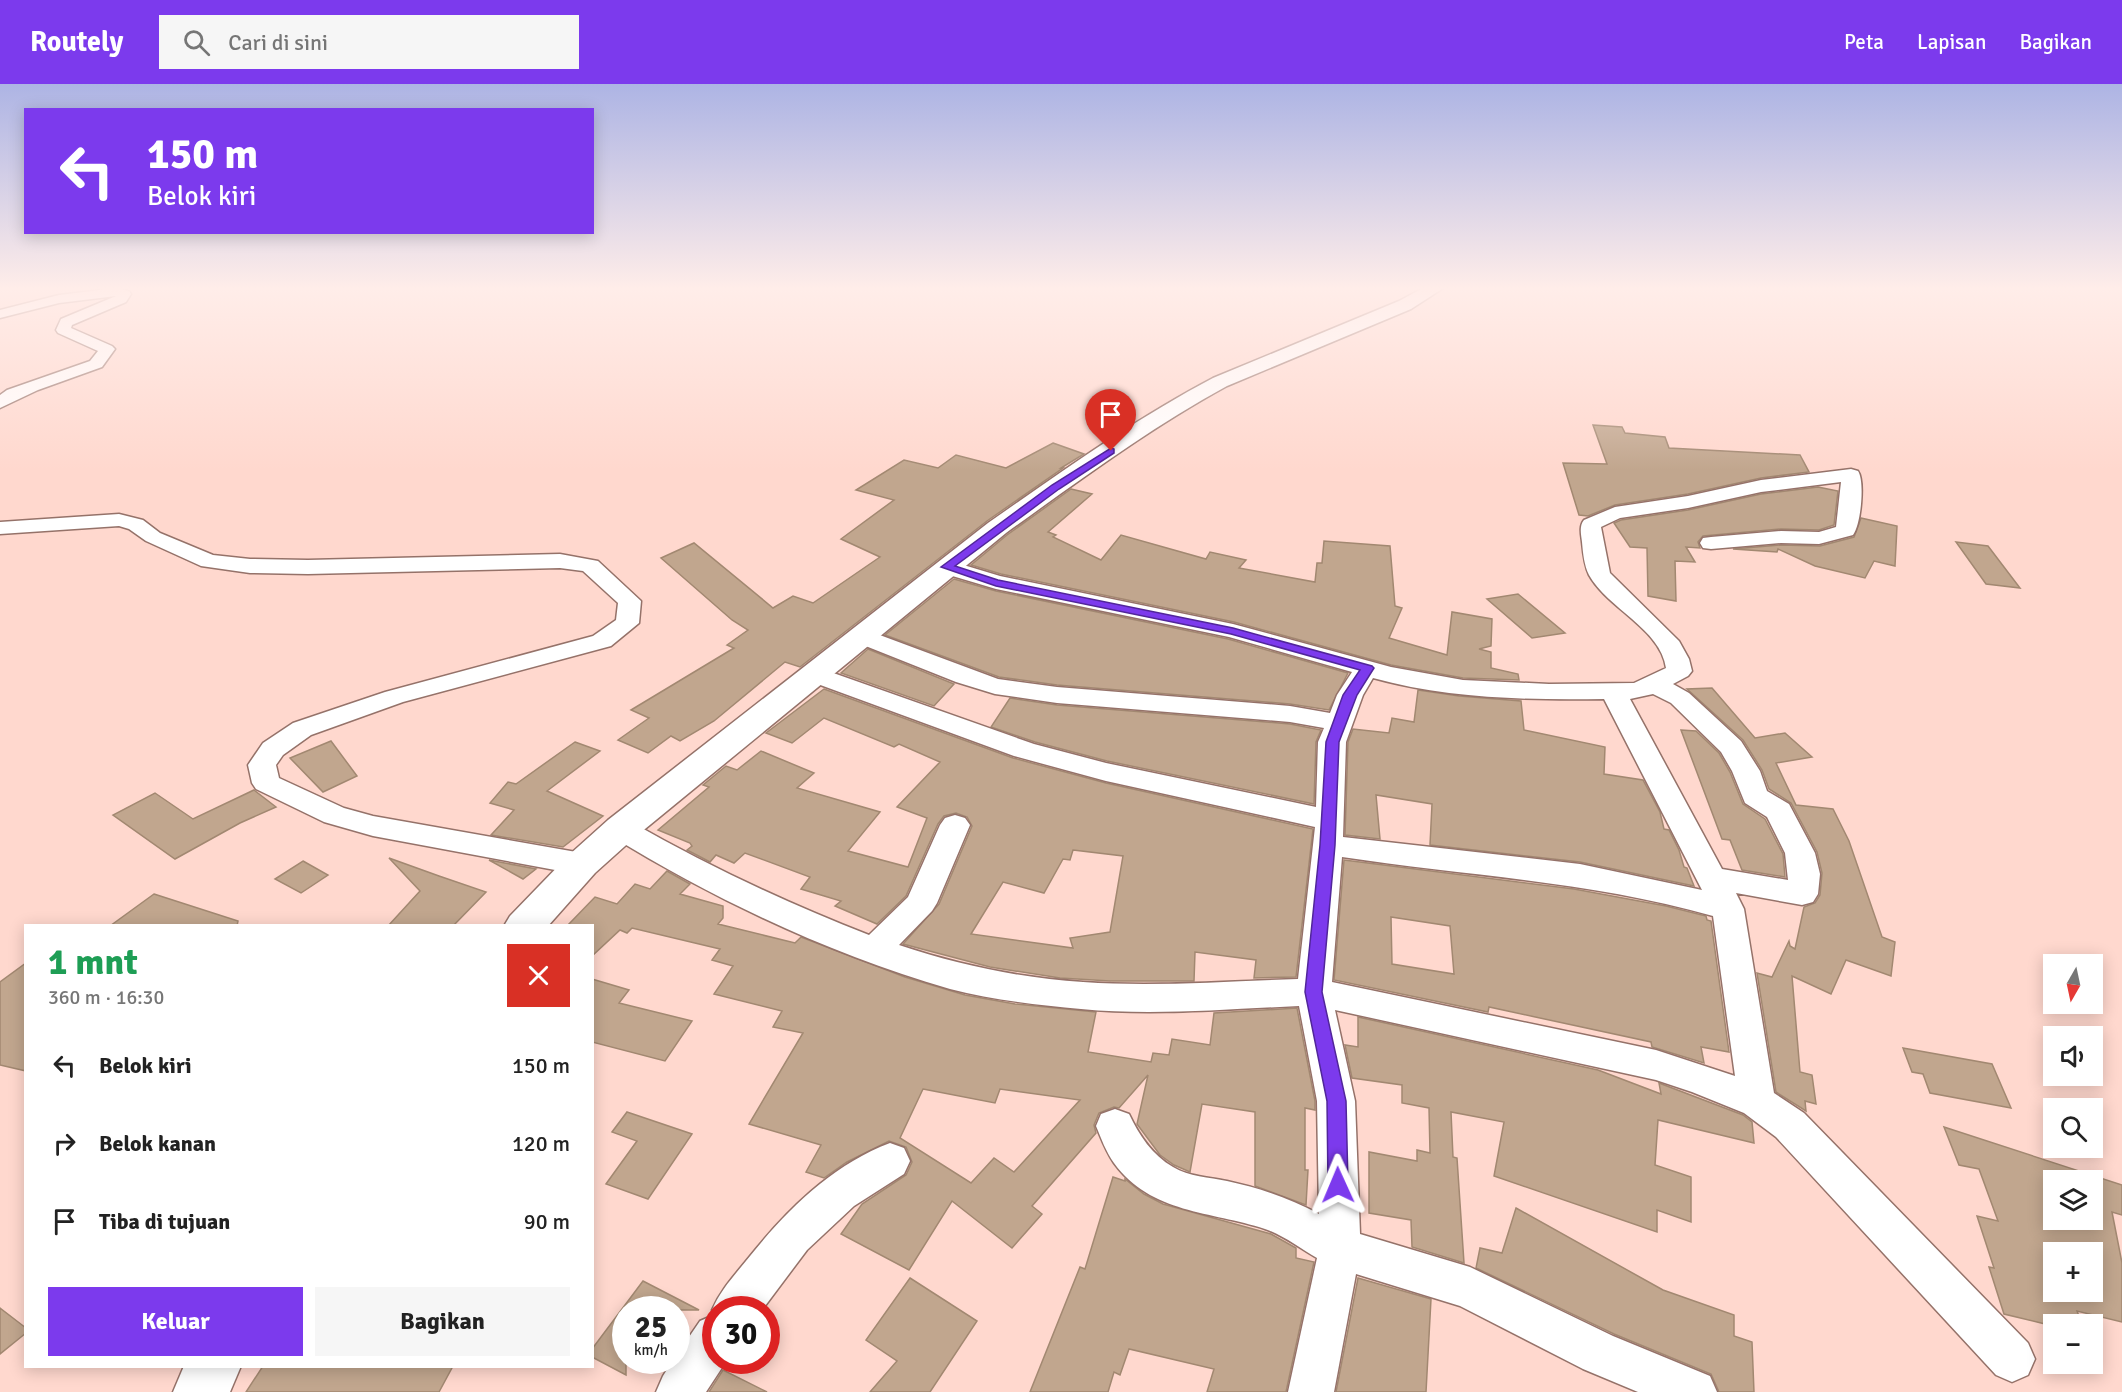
<!DOCTYPE html>
<html lang="id">
<head>
<meta charset="utf-8">
<style>
  body { margin:0; font-family:Signika,sans-serif; background:#f6f6f6; color:#222; height:100vh; display:flex; flex-direction:column; font-size:22px; white-space:nowrap }
  * { box-sizing:border-box; margin:0 }
  p { font-size:20px; color:#767676 }
  .icon { flex:none; width:33px; height:33px; fill:none; stroke:currentColor; stroke-width:2; stroke-linecap:round; stroke-linejoin:round }
  .map { position:relative; flex:1; overflow:hidden }
  .sheet { position:absolute; left:24px; top:840px; width:570px; height:444px; display:flex; flex-direction:column; background:#fff; border-radius:0px; box-shadow:0 3px 15px #0003 }
  .sheet>* { flex:none }
  .top-card { position:absolute; left:24px; top:24px; width:570px; height:126px; border-radius:0px; box-shadow:0 3px 15px #0003; background:#7c3aed; color:#fff; overflow:hidden }
  .needle { width:39px; rotate:189deg }
  .controls { position:absolute; left:2043px; top:870px; display:grid; gap:12px }
  .controls a { display:grid; place-items:center; width:60px; height:60px; border-radius:0px; background:#fff; box-shadow:0 3px 15px #0003; font-size:30px }
  .speed { position:absolute; left:612px; top:1212px; display:flex; gap:12px; font-size:30px; font-weight:700; text-align:center }
  .speed>* { display:grid; place-content:center; width:78px; height:78px; border-radius:50%; background:#fff; box-shadow:0 3px 15px #0003; line-height:1 }
  .speed small { font-size:15px; font-weight:400 }
  .speed .limit { border:9px solid #d22; background:#fff; color:#111 }
  .pin { position:absolute; display:grid; place-items:center; width:51px; height:51px; color:#fff; margin:-62px -26px; border-radius:50% 50% 50% 0; rotate:-45deg; box-shadow:0 0 6px #0007 }
  .pin .icon { rotate:45deg }
  .me { position:absolute; width:66px; margin:-33px; rotate:359deg; stroke-linejoin:round; filter:drop-shadow(0 0 4px #0008) }
  .turn { display:flex; align-items:center; gap:21px; height:126px; padding:0 24px; font-size:27px }
  .turn .icon { width:78px; height:78px; stroke-width:2.5 }
  .turn b { display:block; font-size:42px; line-height:51px }
  .round { display:grid; place-items:center; flex:none; width:63px; height:63px; border-radius:0px; background:#f6f6f6 }
  .summary { display:flex; align-items:center; justify-content:space-between; height:102px; padding:0 24px }
  h1 { font-size:36px; font-weight:700; line-height:45px; color:#1e9e55 }
  .cta { display:flex; gap:12px; margin-top:auto; padding:12px 24px }
  .cta a { flex:1; height:69px; border-radius:0px; background:#7c3aed; color:#fff; font-size:24px; font-weight:700; line-height:69px; text-align:center }
  .cta a+a { background:#f6f6f6; color:#222 }
  ul { padding:0; list-style:none }
  li { display:flex; align-items:center; gap:18px; height:78px; padding:0 24px }
  li div { flex:1 }
  li b { display:block; font-size:22px }
  li em { font-style:normal }
  header { display:flex; align-items:center; gap:36px; box-sizing:border-box; height:84px; padding:0 30px; background:#7c3aed; color:#fff }
  header strong { font-size:28px }
  nav { display:flex; gap:33px; margin-inline-start:auto; font-size:21px }
  .search { width:420px; height:54px; background:#f6f6f6; display:flex; align-items:center; gap:15px; box-sizing:border-box; padding:0 21px; border-radius:0px; color:#767676; font-size:22px }
  .map>svg:first-child { display:block }
  .building { fill:#c1a68e; stroke:#a28871; stroke-width:1.5; fill-rule:evenodd }
  .lines { fill:none; stroke-linecap:round; stroke-linejoin:round }
  .street-casing { stroke:#957269; stroke-width:3 }
  .secondary-casing { stroke:#957269; stroke-width:3 }
  .street { fill:#fff; fill-rule:evenodd }
  .secondary { fill:#fff; fill-rule:evenodd }
  .route { fill:#7c3aed; stroke:#51269a; stroke-width:1.5 }
</style>
</head>
<body>
<header>
<strong>Routely</strong>
<div class="search"><svg class="icon" aria-label="search" viewBox="0 0 24 24"><circle cx="10" cy="10" r="6"/><path d="M15 15l6 6"/></svg>Cari di sini</div>
<nav><a>Peta</a><a>Lapisan</a><a>Bagikan</a></nav>
</header>
<div class="map">
<svg width="2122" height="1308" viewBox="0 0 2122 1308">
  <rect width="100%" height="100%" fill="#ffd8ce"/>
  <!-- building -->
  <g class="building">
    <polygon points="1593,341 1622,343 1625,349 1665,353 1669,364 1800,371 1809,388 1761,394 1688,410 1615,421 1588,432 1579,431 1563,379 1607,380"/>
    <polygon points="1053,359 1084,370 1061,384 1063,384 987,437 800,583 785,578 714,637 680,657 671,652 648,669 618,656 649,634 631,626 734,564 727,561 748,546 732,536 661,474 694,459 773,524 793,512 813,519 880,473 841,455 894,416 856,406 904,376 938,384 956,371 1006,384"/>
    <polygon points="1818,403 1838,407 1834,441 1819,446 1781,445 1703,452 1698,458 1700,464 1686,463 1695,478 1675,477 1676,517 1648,512 1647,464 1630,463 1614,439 1621,436 1688,426 1761,410"/>
    <polygon points="1071,405 1092,410 1048,448 1056,451 1053,453 1101,476 1121,451 1206,475 1210,468 1246,476 1239,484 1315,498 1317,479 1322,479 1324,457 1390,462 1395,522 1402,524 1389,554 1447,571 1452,528 1492,535 1491,562 1479,565 1491,568 1491,584 1518,590 1519,596 1463,594 1391,581 1234,538 1001,490 971,481 1007,451"/>
    <polygon points="1861,434 1897,442 1895,482 1874,477 1865,494 1815,482 1778,465 1777,468 1733,465 1781,461 1820,462 1854,453"/>
    <polygon points="1956,458 1988,462 2020,504 1986,500"/>
    <polygon points="954,495 996,507 1228,555 1348,589 1329,626 1290,620 1057,601 999,593 885,551"/>
    <polygon points="1518,510 1565,549 1532,554 1487,515"/>
    <polygon points="868,565 954,600 934,622 841,589"/>
    <polygon points="1712,604 1755,654 1785,649 1812,673 1776,679 1796,721 1833,725 1849,757 1882,853 1895,858 1891,892 1846,876 1831,910 1792,892 1800,988 1812,991 1816,1020 1805,1017 1806,1027 1776,1008 1757,889 1772,893 1789,857 1790,862 1795,865 1804,823 1815,819 1820,811 1822,789 1817,768 1791,719 1769,705 1762,686 1743,656 1687,605"/>
    <path d="M824,605L1013,674L1106,699L1313,745L1296,893L1254,894L1256,876L1195,868L1194,897H1110L1060,894L990,883L903,860L939,820L972,742L967,733L956,729L944,732L938,740L906,812L877,840L835,822L841,817L801,805L810,793L745,769L734,779L716,771L710,778L687,766L692,762L690,759L658,746L709,703L703,701L726,682L737,686L761,667L814,689L797,704L880,728L848,767L908,783L927,734L897,723L940,678L899,660L894,663L824,634L792,659L766,649ZM1073,766L1123,772L1110,848L1070,854L1073,864L971,850L1003,798L1044,809L1063,775L1070,776Z"/>
    <polygon points="1418,606 1459,612 1521,617 1524,646 1605,663 1604,690 1643,696 1660,728 1664,745 1669,746 1679,766 1684,783 1687,784 1694,802 1580,778 1430,761 1432,720 1376,711 1380,755 1345,751 1348,658 1353,645 1389,649 1392,634 1414,638"/>
    <polygon points="1010,614 1057,621 1290,640 1321,646 1316,658 1314,720 1107,677 1035,658 991,643"/>
    <polygon points="1681,646 1696,647 1719,669 1730,688 1743,720 1765,735 1783,770 1785,793 1742,786 1730,756 1722,755"/>
    <polygon points="331,657 357,692 323,708 290,674"/>
    <polygon points="575,658 600,667 547,707 603,732 563,763 491,751 514,726 490,719 508,698 516,700"/>
    <polygon points="254,706 276,723 240,739 175,775 113,731 155,709 193,735"/>
    <polygon points="389,774 439,792 486,808 453,842 388,842 420,807"/>
    <polygon points="489,776 536,785 523,795"/>
    <path d="M1344,776L1574,805L1666,822L1706,832L1707,836L1711,837L1729,968L1701,963L1704,979L1652,963L1651,958L1489,923L1488,928L1334,896ZM1391,833L1450,842L1454,890L1392,880Z"/>
    <polygon points="303,777 328,791 301,809 275,795"/>
    <path d="M667,787L690,800L680,810L723,822V834L718,840L795,859L801,853L905,893L965,911L1015,920L1096,928L1088,968L1151,978L1153,969L1169,971L1172,955L1210,961L1214,929L1297,924L1315,1017V1026L1305,1024V1086H1308L1306,1121L1255,1102V1028L1202,1020L1190,1088L1174,1081L1160,1071L1137,1040L1148,991L1119,1024L1114,1023L1099,1029L1094,1041L1096,1049L1032,1122L1042,1130L1012,1164L952,1117L909,1186L841,1150L862,1120L906,1091L912,1078L906,1063L889,1057L847,1078L824,1094L806,1088L821,1061L749,1040L803,949L773,943L782,927L714,910L733,882L712,876L720,865L632,844L627,849L620,846L592,872V842H567L595,813L617,820L635,800L650,805ZM923,1005L995,1019L1000,1005L1080,1016L1014,1088L994,1074L971,1099L900,1054Z"/>
    <polygon points="154,810 238,837 237,842 110,842"/>
    <polygon points="26,879 26,987 0,981 0,898"/>
    <polygon points="592,895 629,906 619,919 692,937 665,977 592,958"/>
    <polygon points="1358,933 1598,986 1661,1010 1659,999 1743,1031 1752,1038 1754,1059 1658,1036 1655,1081 1691,1093 1691,1138 1657,1126 1657,1148 1494,1092 1504,1038 1451,1028 1453,1073 1457,1074 1464,1179 1412,1163 1411,1136 1369,1129 1369,1068 1417,1077 1417,1066 1430,1069 1429,1024 1402,1019 1402,1001 1352,994 1345,961 1358,963"/>
    <polygon points="1903,964 1992,980 2011,1024 1930,1009 1923,990 1912,988"/>
    <polygon points="627,1028 692,1050 648,1115 606,1100 637,1057 612,1048"/>
    <path d="M1944,1043L2122,1101V1131L2112,1128L2122,1179V1238L2077,1227L2082,1240H2045L2004,1230L1989,1183L1994,1184L1977,1132L1998,1137L1979,1085L1959,1081ZM2054,1096H2092V1136H2054ZM2054,1168H2092V1208H2054Z"/>
    <polygon points="1113,1093 1125,1097 1125,1095 1144,1110 1163,1120 1271,1150 1296,1164 1296,1174 1314,1178 1286,1308 1207,1308 1214,1285 1129,1265 1120,1291 1114,1288 1108,1308 1030,1308 1080,1183 1085,1185"/>
    <polygon points="1516,1124 1663,1206 1734,1231 1734,1252 1752,1258 1754,1308 1719,1308 1711,1290 1614,1250 1476,1184 1480,1164 1502,1169"/>
    <polygon points="910,1194 977,1237 930,1308 870,1308 897,1277 866,1256"/>
    <polygon points="1358,1194 1431,1215 1426,1308 1336,1308"/>
    <polygon points="643,1197 699,1226 626,1226 626,1291 592,1273 592,1265"/>
    <polygon points="0,1224 26,1244 26,1249 0,1270"/>
    <polygon points="263,1282 453,1282 439,1308 246,1308"/>
    <polygon points="723,1286 767,1308 709,1308"/>
  </g>
  <g class="lines">
    <defs>
      <g id="street">
        <polygon points="116,204 129,207 131,210 126,218 72,241 71,244 112,262 115,265 102,283 38,306 0,324 0,311 7,306 90,277 98,267 58,249 56,246 61,235 116,212 59,219 0,234 0,226 59,211"/>
        <path d="M1851,385L1858,387C1865,397 1861,441 1853,451L1819,460L1781,459L1711,465L1703,464L1700,459L1703,454L1711,453L1781,447L1819,448L1836,443L1841,398L1761,408L1688,424L1620,434L1601,443L1610,489L1679,557L1689,575L1692,587L1688,592L1673,600L1689,609L1741,657L1760,687L1767,707L1789,720L1815,769L1820,790L1818,810L1813,818L1802,821L1736,809L1744,825L1774,1009L1804,1029L2028,1259L2035,1275L2028,1291L2012,1298L1996,1291L1776,1053L1744,1029L1692,1008L1656,996L1335,926L1355,1017L1360,1150L1470,1183L1613,1252L1710,1292L1717,1308H1638L1583,1285L1460,1222L1356,1190L1334,1308H1288L1317,1174C1301,1165 1283,1151 1265,1145C1211,1127 1151,1130 1114,1079C1106,1068 1101,1054 1096,1042L1101,1030L1115,1025L1129,1030C1139,1051 1152,1071 1173,1083C1189,1093 1209,1093 1227,1097C1260,1104 1289,1114 1319,1130L1317,1017L1299,922C1228,925 1152,932 1081,925C1038,921 992,916 950,905C831,871 716,816 611,752L606,745L611,738L621,735L631,738C708,782 787,819 869,851L908,813L940,741L945,734L955,731L965,734L970,741L937,819L932,827L899,861C959,881 1020,894 1083,898C1154,903 1227,897 1298,895L1315,743L1106,697L1014,672L804,595L800,590L804,585L813,582L822,585L1034,660L1106,679L1316,723L1318,658L1324,644L1290,638L1057,619L995,610L956,598L853,557L849,552L853,547L861,545L869,547L998,595L1057,603L1290,622L1330,629L1337,611L1352,588L1229,553L996,505L939,488L936,483L939,478L947,476L1000,492L1233,540L1391,583L1463,596L1549,600L1634,599L1666,584C1661,545 1607,524 1589,491C1584,481 1583,469 1582,458C1581,450 1579,442 1584,436L1615,423L1688,412L1761,396ZM1373,594C1449,615 1527,616 1604,615L1702,806L1580,780L1343,753L1346,658L1363,611ZM1653,610L1671,619L1721,668L1732,687L1745,719L1767,733L1785,769L1788,796L1722,785L1630,615ZM1342,773C1467,792 1590,797 1713,832L1735,992L1656,966L1332,898Z"/>
        <polygon points="119,430 143,436 160,449 213,471 250,475 308,476 560,470 598,477 641,517 639,539 611,562 403,618 311,651 283,671 276,681 279,694 344,724 373,732 582,769 593,772 597,780 593,788 582,791 373,752 324,738 256,705 252,699 248,681 263,659 293,639 385,608 593,552 616,536 618,519 583,487 560,484 308,490 250,489 201,482 146,457 129,445 119,442 0,450 0,438"/>
        <path d="M890,1059L904,1064L910,1077L904,1090L854,1122L807,1166L762,1226H716V1276H727L706,1308H656L663,1292L673,1276H676V1272L700,1237L714,1231L712,1226C720,1207 733,1193 746,1177C784,1129 831,1081 890,1059Z"/>
      </g>
      <g id="secondary">
        <path d="M1425,203H1445L1411,225L1227,302C1150,344 1077,398 1006,449L634,754L595,789L548,842H504L510,832L569,771L608,736L988,439C1061,388 1135,335 1213,294L1399,217Z"/>
        <polygon points="184,1282 241,1282 230,1308 173,1308"/>
      </g>
    </defs>
    <!-- street casing -->
    <use href="#street" class="street-casing"/>
    <!-- secondary casing -->
    <use href="#secondary" class="secondary-casing"/>
    <!-- street -->
    <use href="#street" class="street"/>
    <!-- secondary -->
    <use href="#secondary" class="secondary"/>
  </g>
  <!-- sky -->
  <linearGradient id="sky" x2="0" y2="1"><stop stop-color="#adb4e4"/><stop offset="0.53" stop-color="#ffede9"/><stop offset="1" stop-color="#ffede9" stop-opacity="0"/></linearGradient>
  <rect width="2122" height="386" fill="url(#sky)"/>
  <!-- route -->
  <polygon class="route" points="1111,364 1114,365 1114,369 1059,405 955,482 998,496 1233,544 1372,582 1374,584 1357,611 1339,658 1335,761 1322,908 1346,1017 1348,1101 1345,1108 1338,1111 1331,1108 1328,1101 1327,1017 1305,908 1320,761 1326,658 1343,611 1360,586 1231,550 996,502 941,483 1052,401"/>
</svg>
<div class="controls">
<a><svg class="needle" viewBox="-14 -14 28 28"><path d="M0-13l5 13h-10z" fill="#e53935"/><path d="M0 13l5-13h-10z" fill="#767676"/></svg></a>
<a><svg class="icon" aria-label="sound" viewBox="0 0 24 24"><path d="M4 9h4l5-4v14l-5-4H4zM17 9q2 3 0 6"/></svg></a>
<a><svg class="icon" aria-label="search" viewBox="0 0 24 24"><circle cx="10" cy="10" r="6"/><path d="M15 15l6 6"/></svg></a>
<a><svg class="icon" aria-label="layers" viewBox="0 0 24 24"><path d="M12 4l9 5-9 5-9-5zM3 14l9 5 9-5"/></svg></a>
<a>+</a>
<a>−</a>
</div>
<div class="speed"><div>25<small>km/h</small></div><div class="limit">30</div></div>
<div class="pin" style="left:1111px;top:367px;background:#d93025"><svg class="icon" aria-label="arrive" viewBox="0 0 24 24"><path d="M6 21V4h12l-3 4 3 4H6"/></svg></div>
<svg class="me" style="left:1338px;top:1101px" viewBox="-20 -20 40 40"><path d="M0-17L14 15 0 8-14 15z" fill="#7c3aed" stroke="#fff" stroke-width="4"/></svg>
<div class="top-card">
<div class="turn"><svg class="icon" aria-label="left" viewBox="0 0 24 24"><path d="M17 20v-9H6M10 6l-5 5 5 5"/></svg><div><b>150 m</b>Belok kiri</div></div>
</div>
<section class="sheet">
<div class="summary"><div><h1>1 mnt</h1><p>360 m · 16:30</p></div><a class="round" style="background:#d93025;color:#fff"><svg class="icon" aria-label="close" viewBox="0 0 24 24"><path d="M6 6l12 12M18 6L6 18"/></svg></a></div>
<ul>
<li><svg class="icon" aria-label="left" viewBox="0 0 24 24"><path d="M17 20v-9H6M10 6l-5 5 5 5"/></svg><div><b>Belok kiri</b></div><em>150 m</em></li>
<li><svg class="icon" aria-label="right" viewBox="0 0 24 24"><path d="M7 20v-9h11M14 6l5 5-5 5"/></svg><div><b>Belok kanan</b></div><em>120 m</em></li>
<li><svg class="icon" aria-label="arrive" viewBox="0 0 24 24"><path d="M6 21V4h12l-3 4 3 4H6"/></svg><div><b>Tiba di tujuan</b></div><em>90 m</em></li>
</ul>
<div class="cta"><a>Keluar</a><a>Bagikan</a></div>
</section>
</div>
</body>
</html>
